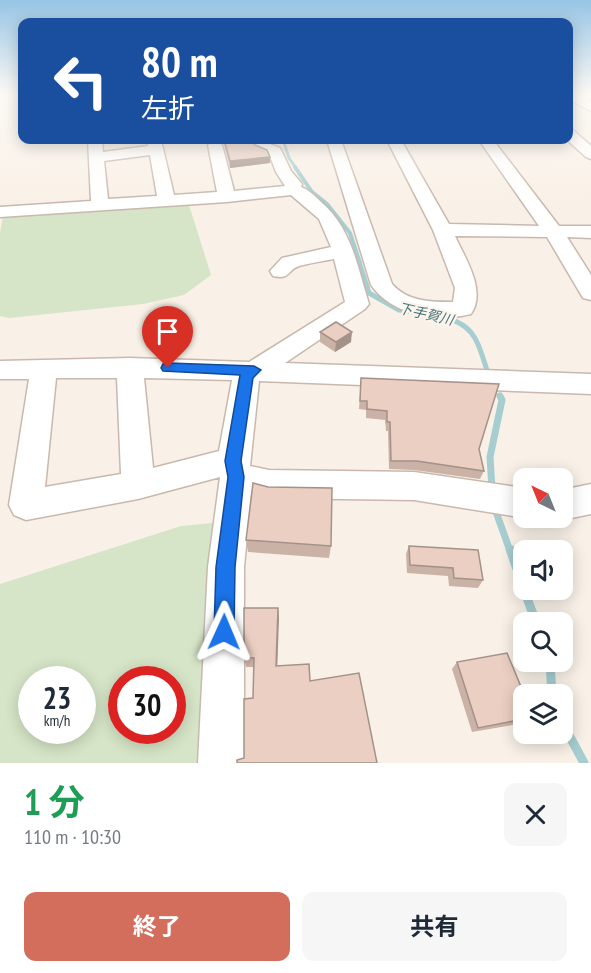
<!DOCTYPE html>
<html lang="ja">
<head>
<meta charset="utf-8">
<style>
  body { margin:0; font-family:"PT Sans Narrow","Noto Sans JP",sans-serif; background:#f6f6f7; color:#1f2937; height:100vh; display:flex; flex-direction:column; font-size:22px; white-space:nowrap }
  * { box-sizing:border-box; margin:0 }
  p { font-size:20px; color:#747a83 }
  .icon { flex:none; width:33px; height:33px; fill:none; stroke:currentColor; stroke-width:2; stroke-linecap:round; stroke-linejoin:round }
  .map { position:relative; height:763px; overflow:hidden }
  .panel { display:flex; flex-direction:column; background:#fff; flex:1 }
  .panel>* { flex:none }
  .top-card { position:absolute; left:18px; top:18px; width:555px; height:126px; border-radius:12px; box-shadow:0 3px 15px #0003; background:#1a4fa0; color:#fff; overflow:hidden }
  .needle { width:39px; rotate:317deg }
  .fabs { position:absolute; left:513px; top:468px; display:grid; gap:12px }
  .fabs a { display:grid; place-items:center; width:60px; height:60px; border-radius:12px; background:#fff; box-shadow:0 3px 15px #0003; font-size:30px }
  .speed { position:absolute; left:18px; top:666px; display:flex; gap:12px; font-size:30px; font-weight:700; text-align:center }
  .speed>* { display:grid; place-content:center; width:78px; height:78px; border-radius:50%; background:#fff; box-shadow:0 3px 15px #0003; line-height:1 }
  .speed small { font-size:15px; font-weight:400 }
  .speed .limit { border:9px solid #d22; background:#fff; color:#111 }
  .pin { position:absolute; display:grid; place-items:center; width:51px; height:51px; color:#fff; margin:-62px -26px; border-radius:50% 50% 50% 0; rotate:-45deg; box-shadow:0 0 6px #0007 }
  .pin .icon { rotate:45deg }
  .me { position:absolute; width:66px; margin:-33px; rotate:1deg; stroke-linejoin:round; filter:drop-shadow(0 0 4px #0008) }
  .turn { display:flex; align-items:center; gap:21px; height:126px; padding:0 24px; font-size:27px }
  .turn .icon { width:78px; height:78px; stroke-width:2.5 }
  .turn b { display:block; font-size:42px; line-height:51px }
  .round { display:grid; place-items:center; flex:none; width:63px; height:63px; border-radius:12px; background:#f6f6f7 }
  .overview { display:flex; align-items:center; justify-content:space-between; height:102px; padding:0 24px }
  h1 { font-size:36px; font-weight:700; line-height:45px; color:#1e9e55 }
  .button { display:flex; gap:12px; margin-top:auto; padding:12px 24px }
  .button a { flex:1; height:69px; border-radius:12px; background:#d36d5c; color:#fff; font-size:24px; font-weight:700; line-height:69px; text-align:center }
  .button a+a { background:#f6f6f7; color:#1f2937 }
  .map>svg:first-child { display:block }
  .green { fill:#d6e5c7; fill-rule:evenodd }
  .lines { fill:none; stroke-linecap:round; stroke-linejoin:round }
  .stream-far4 { stroke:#a6ced0; stroke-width:3 }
  .stream-far3 { stroke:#a6ced0; stroke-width:4 }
  .stream-far2 { stroke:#a6ced0; stroke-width:5 }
  .stream-far1 { stroke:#a6ced0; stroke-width:7 }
  .stream { stroke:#a6ced0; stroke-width:9 }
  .minor-casing { stroke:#c9b8ae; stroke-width:3 }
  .minor { fill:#fff; fill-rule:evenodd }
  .wall { fill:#cab2a7 }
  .shaded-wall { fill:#a49188 }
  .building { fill:#ebcfc2; stroke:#a49188; stroke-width:1.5 }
  .route { fill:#1a73e8; stroke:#114b97; stroke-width:1.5 }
  .labels { text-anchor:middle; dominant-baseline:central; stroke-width:4.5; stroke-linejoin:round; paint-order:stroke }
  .far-water-label { font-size:14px; font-style:italic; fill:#487579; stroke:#fcf5ed }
</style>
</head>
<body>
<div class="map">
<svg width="591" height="763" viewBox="0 0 591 763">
  <rect width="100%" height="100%" fill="#f9f1e7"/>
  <!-- green -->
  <g class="green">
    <polygon points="158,205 189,205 211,275 184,295 143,304 9,318 0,316 0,233 3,216"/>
    <path d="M223,522L207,763H0V584L181,526ZM32,680H82V730H32ZM122,680H172V730H122Z"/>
  </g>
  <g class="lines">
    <!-- stream-far4 -->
    <polyline class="stream-far4" points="283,140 289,158 296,168"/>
    <!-- stream-far3 -->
    <polyline class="stream-far3" points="295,167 312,192 327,204 350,233 360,263"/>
    <!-- stream-far2 -->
    <g class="stream-far2">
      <polyline points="359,262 369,293 399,310 414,312"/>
      <path d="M439,316C476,324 477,341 488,373"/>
    </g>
    <!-- stream-far1 -->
    <g class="stream-far1">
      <polyline points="492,489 490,457 502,400 500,396"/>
      <polyline points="495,509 510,551"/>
    </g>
    <!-- stream -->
    <g class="stream">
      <polyline points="510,549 524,589"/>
      <polyline points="524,590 536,622"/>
      <polyline points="550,662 552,694"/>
      <polyline points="562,722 584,763"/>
    </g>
    <defs>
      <g id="minor">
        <polygon points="568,95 579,95 591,102 591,111 568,99"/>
        <polygon points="568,129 573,130 591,146 591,159 586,157 567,140"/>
        <path d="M88,140H102L103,152L148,146L147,140H161L174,195L217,192L208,145L215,141L222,145L234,191L285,186L276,172L269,154L256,149L251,140H265L267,143L280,148L291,171L302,184L301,187C309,190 314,195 320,201C352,228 357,266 369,304L365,309L285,363L591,374V394L259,381L250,466L269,470L414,472L524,488L525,518L414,500L269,498L251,494L244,567V763H198L208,567L220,477L138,499L26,520L14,515L9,505L29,379H0V361L130,358L249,362L345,302L334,259C323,261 310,263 299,266C287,270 291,280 273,276L270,271L282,258L331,247L319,219L291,195L227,202L0,217V207L91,201ZM150,155L157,196L108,199L104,161ZM56,378H117L121,474L45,487ZM144,378L232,380L219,451L153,468Z"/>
        <path d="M327,140H341L392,284C408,302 431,302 453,302L455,288L433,230L387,140H401L449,224L539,226L479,140H493L559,226H591V238L567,237L591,275V300L583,298L547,237L455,236C465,258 487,291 471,314C437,323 392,315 371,285Z"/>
        <polygon points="591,484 591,514 562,520 556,518 562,518 562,490"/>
      </g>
    </defs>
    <!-- minor casing -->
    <use href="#minor" class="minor-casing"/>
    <!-- minor -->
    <use href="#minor" class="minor"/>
  </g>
  <!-- wall -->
  <g class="wall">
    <polygon points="213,140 251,140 270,163 230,168 224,144"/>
    <polygon points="320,332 351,342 335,352 320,342"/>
    <polygon points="361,378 479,449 484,471 480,479 414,470 389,469 388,431 386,431 385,420 366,418 366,410 359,409"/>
    <polygon points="246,540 331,546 329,558 248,552"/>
    <polygon points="409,546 483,580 478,588 449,586 448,576 407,573 406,554"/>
    <polygon points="278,608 279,619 244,758 253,698 254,667 246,667 244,657"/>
    <polygon points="457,662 524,694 524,723 472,732 452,669"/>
  </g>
  <!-- shaded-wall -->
  <g class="shaded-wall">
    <polygon points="270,157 270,163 230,168 230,161"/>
    <polygon points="352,332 351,342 335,352 336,342"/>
    <polygon points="278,608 279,619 277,675 276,666"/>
  </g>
  <!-- building -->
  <g class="building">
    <polygon points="224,140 251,140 255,145 267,150 270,157 230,161"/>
    <polygon points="336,322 352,332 336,342 320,332"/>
    <polygon points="361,378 499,384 479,449 484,471 417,461 391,461 390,422 387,422 387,411 367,409 367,401 360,401"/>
    <polygon points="253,483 268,487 332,488 331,546 246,540"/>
    <polygon points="409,546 478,550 483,580 454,578 453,568 410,565"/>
    <polygon points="244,608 278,608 276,666 309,664 310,681 359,673 377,763 237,763 237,760 244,758 244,699 253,698 254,658 244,657"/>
    <polygon points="507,653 524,694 524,719 478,728 457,662"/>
  </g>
  <!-- sky -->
  <linearGradient id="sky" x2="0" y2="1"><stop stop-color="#97c5e5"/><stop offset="0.47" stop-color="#fcf9f4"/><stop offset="1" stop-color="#fcf9f4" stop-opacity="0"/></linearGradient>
  <rect width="591" height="201" fill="url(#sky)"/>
  <!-- route -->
  <polygon class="route" points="168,363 254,366 261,370 253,378 241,461 244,477 235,567 234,632 231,639 224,642 217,639 214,632 216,567 228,477 225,461 240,375 163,371 161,368 163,364"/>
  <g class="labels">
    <!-- far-water labels -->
    <g class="far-water-label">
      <text transform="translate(426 314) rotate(13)">下手賀川</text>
    </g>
  </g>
</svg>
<div class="fabs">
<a><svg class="needle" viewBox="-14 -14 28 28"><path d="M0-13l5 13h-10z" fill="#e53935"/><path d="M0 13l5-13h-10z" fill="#747a83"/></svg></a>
<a><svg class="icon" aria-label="sound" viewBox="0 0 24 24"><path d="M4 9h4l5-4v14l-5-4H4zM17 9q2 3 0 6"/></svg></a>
<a><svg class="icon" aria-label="search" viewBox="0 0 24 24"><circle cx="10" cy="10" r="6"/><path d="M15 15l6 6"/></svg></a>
<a><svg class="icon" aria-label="layers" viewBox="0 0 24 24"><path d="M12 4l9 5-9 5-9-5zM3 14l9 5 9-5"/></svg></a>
</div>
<div class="speed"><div>23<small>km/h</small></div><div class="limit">30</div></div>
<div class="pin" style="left:168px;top:368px;background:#d93025"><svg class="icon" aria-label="arrive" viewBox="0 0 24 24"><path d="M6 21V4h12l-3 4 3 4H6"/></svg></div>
<svg class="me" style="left:224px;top:632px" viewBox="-20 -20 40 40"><path d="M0-17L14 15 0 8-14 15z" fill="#1a73e8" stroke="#fff" stroke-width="4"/></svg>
<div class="top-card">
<div class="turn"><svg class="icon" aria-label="left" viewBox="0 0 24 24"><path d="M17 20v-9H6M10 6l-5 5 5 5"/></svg><div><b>80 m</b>左折</div></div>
</div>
</div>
<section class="panel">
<div class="overview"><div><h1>1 分</h1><p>110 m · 10:30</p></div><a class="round"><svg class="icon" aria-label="close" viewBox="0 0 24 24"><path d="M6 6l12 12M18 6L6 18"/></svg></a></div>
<div class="button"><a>終了</a><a>共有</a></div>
</section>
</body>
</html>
